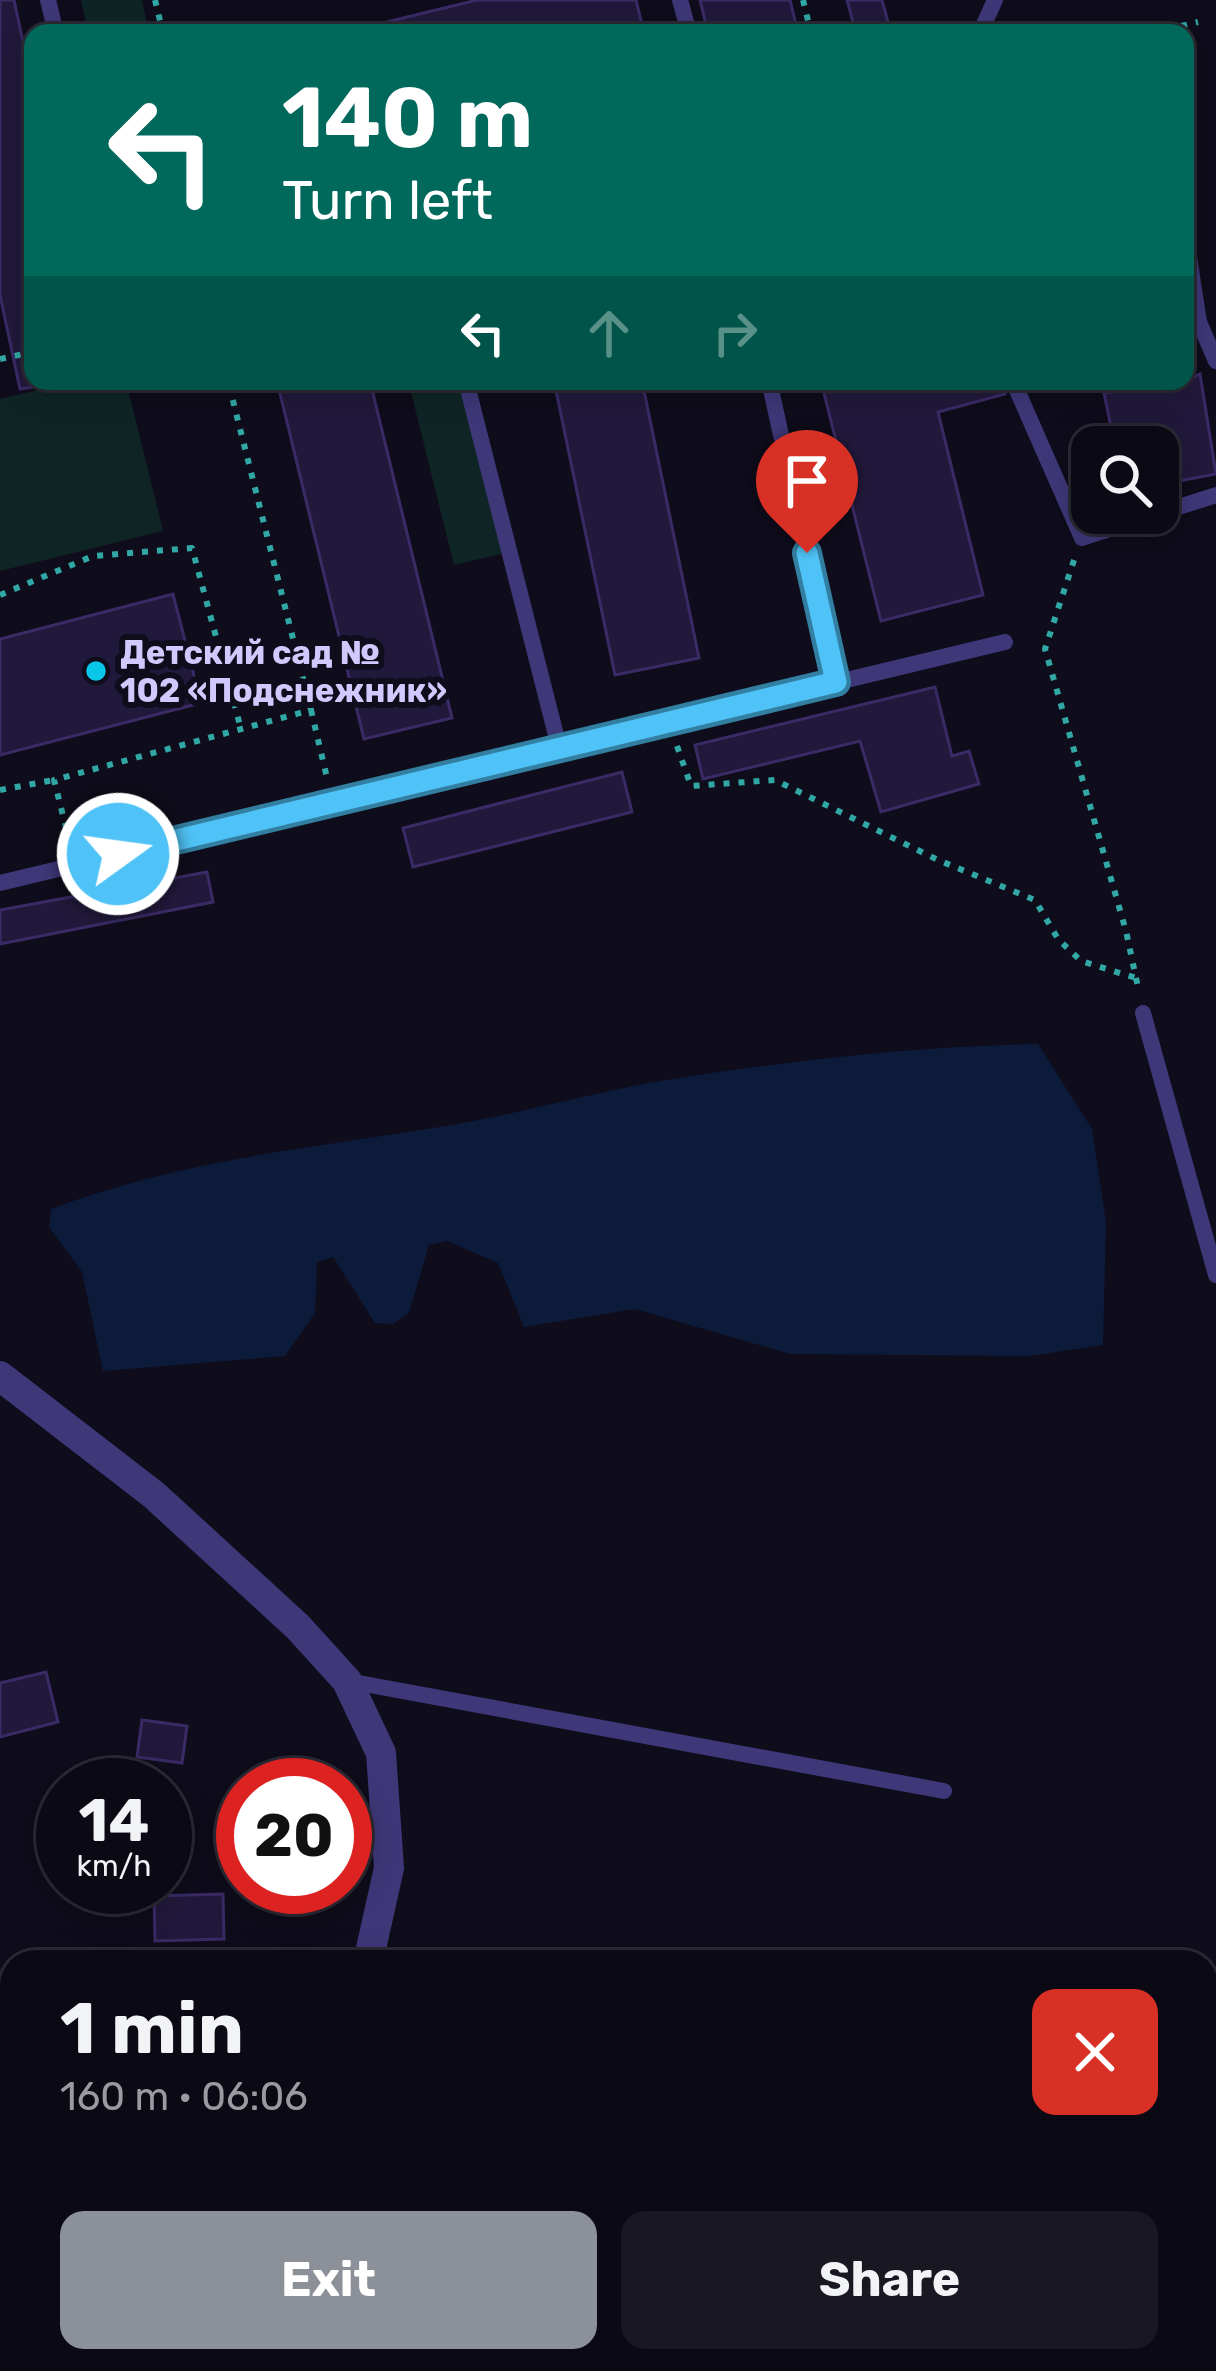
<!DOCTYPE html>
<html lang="en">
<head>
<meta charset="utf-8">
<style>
  body { margin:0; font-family:Rubik,sans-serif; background:#191722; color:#f1f3f6; height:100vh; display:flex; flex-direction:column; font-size:45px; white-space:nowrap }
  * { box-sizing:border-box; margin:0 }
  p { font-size:39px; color:#9a9aa0 }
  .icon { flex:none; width:66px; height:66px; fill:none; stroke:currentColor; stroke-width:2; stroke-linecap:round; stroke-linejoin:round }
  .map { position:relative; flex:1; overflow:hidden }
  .details { position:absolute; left:0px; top:1950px; width:1218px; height:423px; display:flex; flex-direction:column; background:#0b0914; border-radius:36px 36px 0 0; box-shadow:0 6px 30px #0003,0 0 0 3px #2b2a34 }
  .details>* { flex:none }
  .hud { position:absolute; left:24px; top:24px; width:1170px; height:366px; border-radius:24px; box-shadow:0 6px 30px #0003,0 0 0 3px #2b2a34; background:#00695c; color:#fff; overflow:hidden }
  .fabs { position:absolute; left:1071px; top:426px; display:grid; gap:24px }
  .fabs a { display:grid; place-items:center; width:108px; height:108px; border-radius:24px; background:#0b0914; box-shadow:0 6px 30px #0003,0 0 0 3px #2b2a34; font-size:60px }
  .speed { position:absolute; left:36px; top:1758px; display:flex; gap:24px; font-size:60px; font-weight:700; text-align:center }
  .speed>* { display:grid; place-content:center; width:156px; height:156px; border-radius:50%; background:#0b0914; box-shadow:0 6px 30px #0003,0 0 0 3px #2b2a34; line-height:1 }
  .speed small { font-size:30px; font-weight:400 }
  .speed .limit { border:18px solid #d22; background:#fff; color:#111 }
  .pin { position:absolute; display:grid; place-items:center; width:102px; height:102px; color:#fff; margin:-123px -51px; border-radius:50% 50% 50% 0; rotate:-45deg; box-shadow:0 0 12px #0007 }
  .pin .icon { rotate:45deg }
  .me { position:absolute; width:132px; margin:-66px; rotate:76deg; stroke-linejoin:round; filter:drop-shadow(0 0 9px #0008) }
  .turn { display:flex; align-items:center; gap:42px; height:252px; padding:0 60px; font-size:54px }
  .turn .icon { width:156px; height:156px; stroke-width:2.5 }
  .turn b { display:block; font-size:84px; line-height:102px }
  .lanes { display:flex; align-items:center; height:114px; padding:0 60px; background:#0003; justify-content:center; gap:60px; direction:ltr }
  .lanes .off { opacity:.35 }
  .round { display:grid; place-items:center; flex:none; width:126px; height:126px; border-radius:24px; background:#191722 }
  .headline { display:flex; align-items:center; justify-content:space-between; height:204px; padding:0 60px }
  h1 { font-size:72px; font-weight:700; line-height:90px }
  .cta { display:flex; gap:24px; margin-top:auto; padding:24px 60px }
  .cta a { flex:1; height:138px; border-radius:24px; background:#8c9099; color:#fff; font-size:48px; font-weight:700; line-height:138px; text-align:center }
  .cta a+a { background:#191722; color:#f1f3f6 }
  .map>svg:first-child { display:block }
  .green { fill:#0f2525 }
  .water { fill:#0c1b3a }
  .building { fill:#21193b; stroke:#3a2b66; stroke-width:3 }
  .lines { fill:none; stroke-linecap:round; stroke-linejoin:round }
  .path { stroke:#31a8a6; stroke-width:6; stroke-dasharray:6 9; stroke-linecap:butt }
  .service { stroke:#3e3879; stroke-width:16 }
  .tertiary { stroke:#3e3879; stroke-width:30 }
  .route-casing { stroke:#337fa1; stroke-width:30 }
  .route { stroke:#4fc3f7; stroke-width:21 }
  .poi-dot { fill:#09c7e8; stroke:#0f0c1b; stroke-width:4.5 }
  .labels { text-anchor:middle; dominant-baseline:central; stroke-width:12; stroke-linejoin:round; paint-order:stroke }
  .poi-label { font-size:33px; font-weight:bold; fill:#d1c8fd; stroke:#0f0c1b; text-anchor:start }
</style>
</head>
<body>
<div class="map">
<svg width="1216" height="2371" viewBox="0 0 1216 2371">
  <rect width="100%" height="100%" fill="#0f0c1b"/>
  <!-- green -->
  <g class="green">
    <polygon points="81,0 142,0 149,33 88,33"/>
    <polygon points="77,381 126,381 163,531 0,571 0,399"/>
    <polygon points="419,381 462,381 505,553 454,565 409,384"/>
  </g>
  <!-- water -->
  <path class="water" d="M1038,1044L1092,1129L1106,1222L1103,1345L1030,1356L790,1354L635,1309L524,1327L498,1263L447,1241L429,1245L409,1313L393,1324L375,1323L333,1257L317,1262L315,1313L285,1356L103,1371L82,1272L49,1227L51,1209C184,1159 313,1148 452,1125C523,1113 594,1092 666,1080C788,1061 914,1046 1038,1044Z"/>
  <!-- building -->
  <g class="building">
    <polygon points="0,0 14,0 33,88 33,387 20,389 0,295"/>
    <polygon points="477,0 636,0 644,33 388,33 387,22"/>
    <polygon points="700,0 790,0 798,33 708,33"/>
    <polygon points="847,0 882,0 891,33 856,33"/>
    <polygon points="1200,374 1216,474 1158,485 1158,447 1115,447 1104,393 1185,381"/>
    <polygon points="277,381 370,381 452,718 364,739"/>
    <polygon points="554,381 642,381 699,658 615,675"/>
    <polygon points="821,381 1000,381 1005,394 938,412 983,595 881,621"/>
    <polygon points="173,594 201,703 0,755 0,639"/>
    <polygon points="935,687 952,756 969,751 979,784 881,812 860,741 703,779 695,745"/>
    <polygon points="622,772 632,812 413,867 403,828"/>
    <polygon points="207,872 213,902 0,944 0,910"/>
    <polygon points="46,1672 58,1722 0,1737 0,1683"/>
    <polygon points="142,1720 187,1726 182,1763 137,1757"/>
    <polygon points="223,1894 224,1939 155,1941 154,1896"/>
  </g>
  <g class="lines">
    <!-- path -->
    <g class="path">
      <polyline points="155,0 163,33"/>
      <polyline points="803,0 811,33"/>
      <polyline points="1152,33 1198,22"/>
      <polyline points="0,359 33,352"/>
      <polyline points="1074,560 1045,649 1126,931 1139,992"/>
      <polyline points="0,595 93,556 192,548 241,729"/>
      <polyline points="311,710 328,782"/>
      <polyline points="677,746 691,786 775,780 938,860 1035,900 1058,939 1081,961 1136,978"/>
      <polyline points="0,790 54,780"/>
      <polyline points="70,843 54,780 311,710 228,381"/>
    </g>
    <!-- service -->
    <g class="service">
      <polyline points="48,0 56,33"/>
      <polyline points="680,0 689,33"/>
      <polyline points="980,33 995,0"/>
      <polyline points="1185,231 1199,322"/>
      <polyline points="1185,325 1199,322 1216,361"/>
      <polyline points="466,381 559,747"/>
      <polyline points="769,381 836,682"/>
      <polyline points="1013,381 1082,538 1216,495"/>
      <polyline points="0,883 1005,642"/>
      <polyline points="1143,1013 1216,1275"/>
      <polyline points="348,1681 944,1791"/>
    </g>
    <!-- tertiary -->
    <g class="tertiary">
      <polyline points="0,1376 154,1495 298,1627 347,1681 381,1753 389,1868 368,1962"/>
      <polyline points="375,2361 379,2371"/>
    </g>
  </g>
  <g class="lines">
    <defs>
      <polyline id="route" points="118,854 836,682 807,553"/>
    </defs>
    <!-- route casing -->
    <use href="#route" class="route-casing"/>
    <!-- route -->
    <use href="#route" class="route"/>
  </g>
  <!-- markers -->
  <circle class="poi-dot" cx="96" cy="671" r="12"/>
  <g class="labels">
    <!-- poi labels -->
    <g class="poi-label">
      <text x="120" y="652">Детский сад №<tspan x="120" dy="38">102 «Подснежник»</tspan></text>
    </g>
  </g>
</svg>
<div class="fabs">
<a><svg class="icon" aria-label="search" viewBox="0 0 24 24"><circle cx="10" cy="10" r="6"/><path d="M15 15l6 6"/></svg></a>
</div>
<div class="speed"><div>14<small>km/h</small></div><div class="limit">20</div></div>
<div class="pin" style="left:807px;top:553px;background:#d93025"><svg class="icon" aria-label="arrive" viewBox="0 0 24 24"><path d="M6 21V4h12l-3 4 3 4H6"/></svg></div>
<svg class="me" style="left:118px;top:854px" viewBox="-20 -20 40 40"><circle r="17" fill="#4fc3f7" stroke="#fff" stroke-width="3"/><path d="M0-11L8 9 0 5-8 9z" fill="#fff"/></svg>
<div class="hud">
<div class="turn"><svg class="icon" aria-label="left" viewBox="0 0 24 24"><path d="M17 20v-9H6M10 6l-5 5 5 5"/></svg><div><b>140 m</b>Turn left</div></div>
<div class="lanes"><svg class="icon" aria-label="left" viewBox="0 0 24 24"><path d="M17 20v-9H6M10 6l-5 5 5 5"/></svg><svg class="icon off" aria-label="ahead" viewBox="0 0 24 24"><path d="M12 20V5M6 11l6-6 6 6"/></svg><svg class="icon off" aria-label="right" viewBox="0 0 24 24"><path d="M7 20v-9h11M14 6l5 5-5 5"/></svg></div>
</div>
<section class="details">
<div class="headline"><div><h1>1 min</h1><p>160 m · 06:06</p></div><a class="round" style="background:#d93025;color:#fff"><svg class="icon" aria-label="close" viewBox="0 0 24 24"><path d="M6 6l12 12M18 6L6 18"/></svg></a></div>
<div class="cta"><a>Exit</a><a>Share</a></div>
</section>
</div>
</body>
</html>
